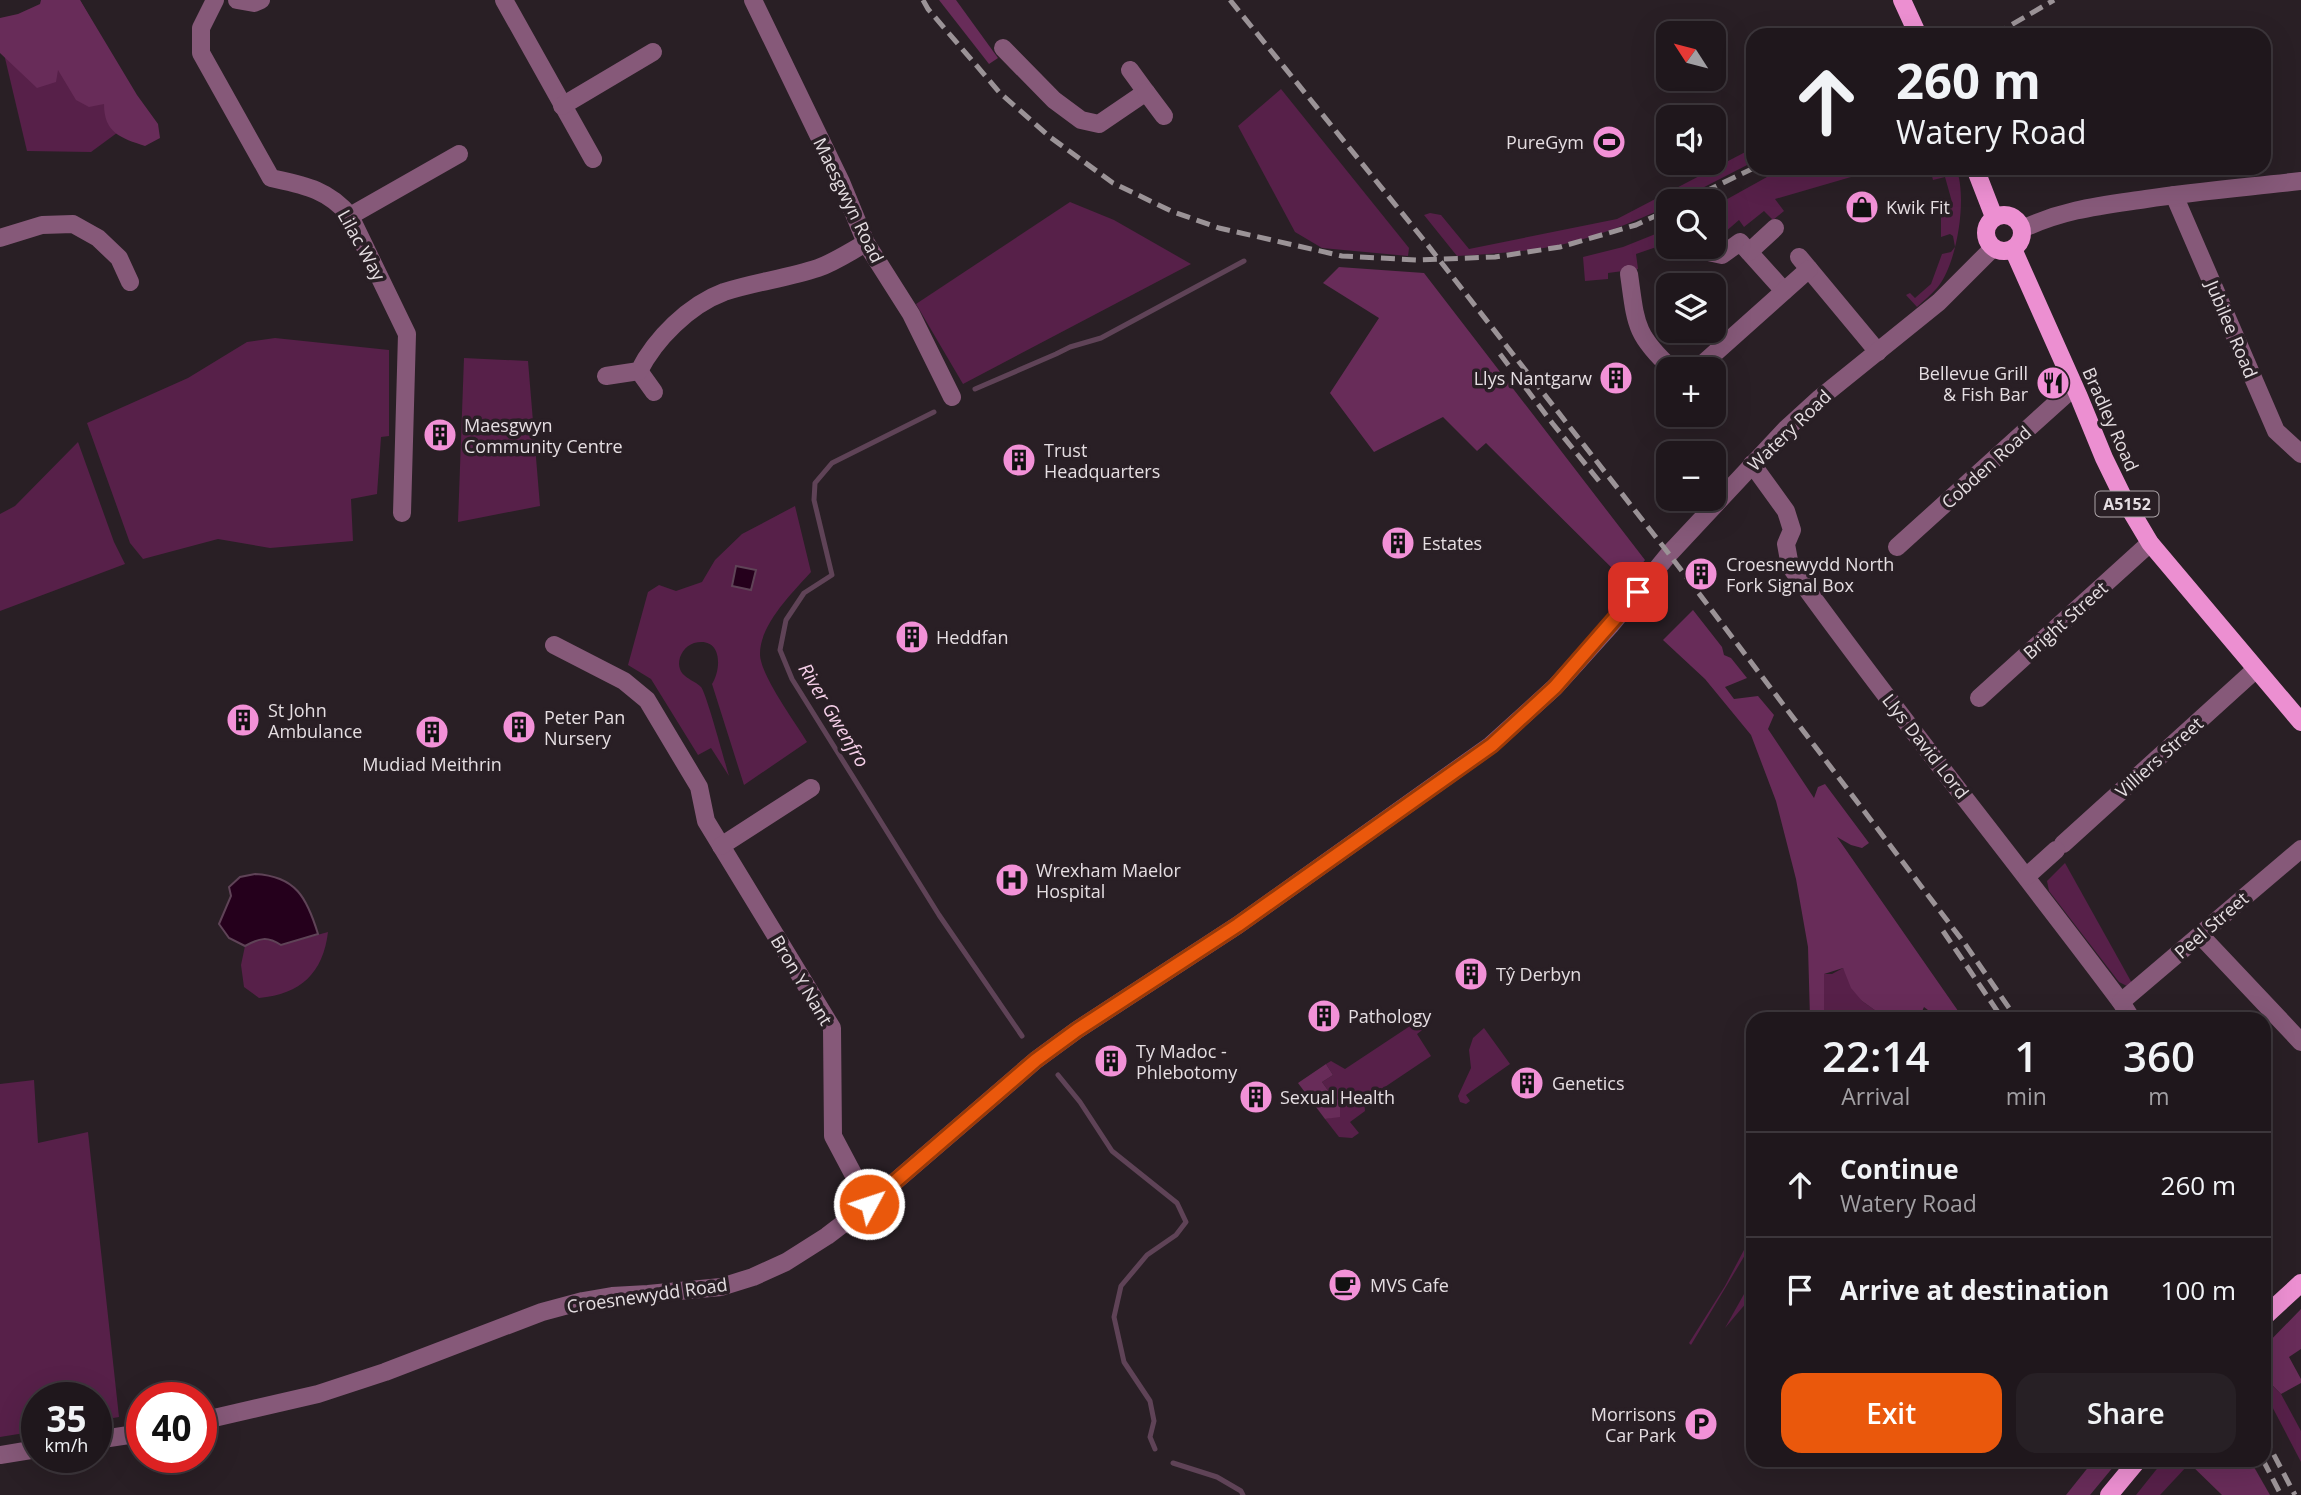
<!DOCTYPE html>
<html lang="en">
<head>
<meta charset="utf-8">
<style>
  body { margin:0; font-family:"Open Sans",sans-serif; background:#272025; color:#f1f3f6; height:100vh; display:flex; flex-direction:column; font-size:26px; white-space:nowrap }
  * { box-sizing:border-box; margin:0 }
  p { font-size:23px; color:#a19fa3 }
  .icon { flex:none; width:38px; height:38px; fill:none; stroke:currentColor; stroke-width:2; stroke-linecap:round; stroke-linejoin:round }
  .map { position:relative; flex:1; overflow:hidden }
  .side { position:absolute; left:1746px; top:1012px; width:525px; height:455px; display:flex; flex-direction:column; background:#1f171c; border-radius:21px; box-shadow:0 7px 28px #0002,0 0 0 2px #3c363b }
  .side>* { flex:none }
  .hud { position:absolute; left:1746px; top:28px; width:525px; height:147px; border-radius:21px; box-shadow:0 7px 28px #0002,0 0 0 2px #3c363b; background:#1f171c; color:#f1f3f6; overflow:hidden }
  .needle { width:46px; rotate:306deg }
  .buttons { position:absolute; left:1656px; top:21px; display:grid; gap:14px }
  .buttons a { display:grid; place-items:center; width:70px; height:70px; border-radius:14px; background:#1f171c; box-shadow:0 7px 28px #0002,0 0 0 2px #3c363b; font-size:35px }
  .speed { position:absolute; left:21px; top:1382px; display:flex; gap:14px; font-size:35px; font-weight:700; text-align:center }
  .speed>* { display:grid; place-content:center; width:91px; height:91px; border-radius:50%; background:#1f171c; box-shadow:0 7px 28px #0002,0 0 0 2px #3c363b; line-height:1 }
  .speed small { font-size:18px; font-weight:400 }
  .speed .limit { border:10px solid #d22; background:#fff; color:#111 }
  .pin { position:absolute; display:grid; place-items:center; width:60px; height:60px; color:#fff; margin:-30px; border-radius:14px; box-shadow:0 4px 10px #0006 }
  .me { position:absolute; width:77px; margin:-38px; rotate:50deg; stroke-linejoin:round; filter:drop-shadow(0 0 5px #0008) }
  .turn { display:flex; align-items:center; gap:24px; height:147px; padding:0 35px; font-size:32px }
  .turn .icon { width:91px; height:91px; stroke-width:2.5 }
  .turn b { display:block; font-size:49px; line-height:60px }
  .eta { display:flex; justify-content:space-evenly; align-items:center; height:119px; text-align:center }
  .eta b { font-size:42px; font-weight:600; line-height:49px }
  .button { display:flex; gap:14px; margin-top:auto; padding:14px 35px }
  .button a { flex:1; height:80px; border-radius:21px; background:#ea580c; color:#fff; font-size:28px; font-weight:600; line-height:80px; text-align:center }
  .button a+a { background:#272025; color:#f1f3f6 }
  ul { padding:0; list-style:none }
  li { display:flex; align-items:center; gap:21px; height:105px; padding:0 35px; border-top:2px solid #3c363b }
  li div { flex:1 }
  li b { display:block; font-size:26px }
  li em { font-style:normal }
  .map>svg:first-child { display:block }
  .green { fill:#572049 }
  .forest { fill:#682c59 }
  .water { fill:#25001c; stroke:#5f4357; stroke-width:2 }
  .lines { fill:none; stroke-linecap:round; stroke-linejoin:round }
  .stream { stroke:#5f4357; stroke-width:5 }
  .minor { stroke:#865979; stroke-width:18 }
  .major { stroke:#ec8fd1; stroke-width:18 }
  .rail { stroke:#9b9397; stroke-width:5; stroke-dasharray:14 7; stroke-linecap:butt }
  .route-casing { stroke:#983908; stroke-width:18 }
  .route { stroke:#ea580c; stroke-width:12 }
  .labels { text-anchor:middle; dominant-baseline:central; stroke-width:7; stroke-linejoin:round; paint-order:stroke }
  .shield { fill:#291f25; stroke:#ada5a9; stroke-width:2 }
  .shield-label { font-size:16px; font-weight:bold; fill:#e5dee2 }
  .poi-label { font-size:18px; fill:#e5dee2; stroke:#291f25; text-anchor:start }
  .street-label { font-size:18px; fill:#e5dee2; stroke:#291f25 }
  .water-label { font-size:19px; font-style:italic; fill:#f5cfe8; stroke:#291f25 }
</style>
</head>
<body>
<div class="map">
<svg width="2301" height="1495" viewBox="0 0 2301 1495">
  <rect width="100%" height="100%" fill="#291f25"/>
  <!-- green -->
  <g class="green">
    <polygon points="75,0 80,0 144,113 91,152 27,151 0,37"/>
    <polygon points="1281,89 1409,248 1408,256 1322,248 1295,232 1238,126"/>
    <path d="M1753,148V162L1677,201H1668V206C1634,222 1597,237 1560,245C1527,252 1491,254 1457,256L1424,215L1430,213L1441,215L1469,249L1617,219Z"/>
    <polygon points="1783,168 1882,168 1775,199 1784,211 1773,220 1764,211 1744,227 1739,220 1724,233 1713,231 1713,207"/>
    <path d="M1930,168H1956C1968,197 1957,265 1937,288C1931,295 1923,301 1917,307L1906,295L1910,293L1915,298L1931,284L1942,254L1951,252L1955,247L1953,236L1950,234L1941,237V207L1952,202L1945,177L1933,180Z"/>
    <polygon points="1070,202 1114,220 1191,264 963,384 916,304"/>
    <polygon points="1668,229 1668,243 1636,254 1638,269 1608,273 1608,279 1585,281 1583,257 1623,247"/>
    <polygon points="275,338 389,350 389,436 381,437 377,494 351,499 353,541 270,548 218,539 143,559 130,543 87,423 188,378 247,342"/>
    <polygon points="464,358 528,361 540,506 458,522"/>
    <polygon points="78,442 114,542 125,564 0,611 0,514 15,506"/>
    <path d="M795,506L811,572C793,592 759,625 760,655C761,676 795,722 807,742L744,785L712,684C722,668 722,636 694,643C685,646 679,655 679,664C680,678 693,679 701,687C706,692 725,763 729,776L711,748L698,755L651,679L628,665L648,592L659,585L676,591L702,582L715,560L742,534Z"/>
    <polygon points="2065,863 2133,985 2127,986 2119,982 2049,891 2047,881"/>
    <path d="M328,932C323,973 301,994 259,998L244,987L241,965L245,946C260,938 267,936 281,945Z"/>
    <polygon points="1843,968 1862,1001 1886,1018 1824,1018 1824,974 1832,974"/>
    <polygon points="1411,1012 1423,1016 1430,1024 1417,1034 1431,1056 1364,1101 1365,1111 1350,1122 1359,1133 1352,1138 1339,1137 1325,1119 1340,1116 1332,1096 1322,1082 1333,1075 1326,1064 1331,1061 1345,1069 1410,1026 1398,1016"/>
    <polygon points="1484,1028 1510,1064 1466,1095 1470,1101 1466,1104 1460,1102 1458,1096 1471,1068 1469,1050 1473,1038"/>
    <polygon points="34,1080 38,1143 88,1132 119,1417 96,1421 96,1398 37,1398 37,1431 0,1437 0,1084"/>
    <polygon points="1745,1248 1748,1250 1691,1345 1689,1343 1725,1286"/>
    <polygon points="1753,1278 1753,1295 1725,1328"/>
    <polygon points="2264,1378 2281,1394 2301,1431 2301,1462 2265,1393"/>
    <polygon points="2164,1460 2186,1460 2188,1465 2160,1495 2136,1495"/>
  </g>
  <!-- forest -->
  <g class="forest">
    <path d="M41,0H80L137,95L158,124L160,138L145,146C121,138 104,133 104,104L89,107L76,100L58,70L56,82L37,88L0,53V18L18,14L40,4Z"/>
    <polygon points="939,0 956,0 998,58 989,64"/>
    <polygon points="1339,267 1424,273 1645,560 1627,583 1486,443 1477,451 1443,417 1374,452 1330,393 1379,318 1323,283"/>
    <polygon points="1693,610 1722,647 1724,655 1731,658 1747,678 1725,687 1734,699 1758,696 1774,715 1768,729 1814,798 1818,787 1825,784 1869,843 1862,848 1851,845 1837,837 1963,1018 1927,1018 1928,1010 1924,1007 1919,1018 1886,1018 1862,1001 1851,988 1843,968 1824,974 1824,1018 1810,1018 1808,947 1796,879 1776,801 1751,735 1705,679 1663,640"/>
    <polygon points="1326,1064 1333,1075 1322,1082 1332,1096 1340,1101 1340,1117 1325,1119 1298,1083"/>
    <polygon points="2301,1309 2301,1349 2289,1357 2301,1379 2301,1383 2281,1394 2265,1378 2265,1346"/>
    <polygon points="2094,1460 2119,1460 2090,1495 2066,1495"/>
    <polygon points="2186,1460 2250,1460 2270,1495 2222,1495"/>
  </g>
  <!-- water -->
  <g class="water">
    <polygon points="736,566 756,570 751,590 732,586"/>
    <path d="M255,874C296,876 307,898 318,934L281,945C267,936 260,938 245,946L229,938L219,924L231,896L229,887L240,877Z"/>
  </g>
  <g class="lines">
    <!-- stream -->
    <g class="stream">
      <polyline points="975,389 1056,354 1070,347 1101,338 1244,261"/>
      <polyline points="934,412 832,463 815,483 814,500 832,575 804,593 786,620 780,650 792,679 939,915 1022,1036"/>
      <polyline points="1058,1075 1080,1102 1112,1151 1177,1203 1186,1222 1176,1235 1147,1255 1121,1286 1114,1317 1124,1362 1150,1401 1154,1421 1150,1437 1155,1449"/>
      <polyline points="1173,1463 1217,1477 1241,1491 1243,1495"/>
    </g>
    <!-- minor -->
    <g class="minor">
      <path d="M215,0L201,28V53L271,178C303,185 328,189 350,216L407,334L402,513"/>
      <polyline points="237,0 254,3 261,0"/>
      <polyline points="504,0 593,159"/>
      <polyline points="753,0 841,182 866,243 911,314 952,397"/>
      <polyline points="1003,48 1054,100 1081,120 1099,124 1146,92 1130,70"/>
      <polyline points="1146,92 1164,116"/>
      <polyline points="562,106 653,52"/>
      <polyline points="2174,195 2276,431 2301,454"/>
      <polyline points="350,216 459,154"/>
      <path d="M2022,229C2066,209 2099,206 2146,199C2198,191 2249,187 2301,181"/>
      <polyline points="0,238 42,225 73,224 98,238 119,258 130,282"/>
      <polyline points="1699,250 1722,255 1740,242 1784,291"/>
      <polyline points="1749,252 1775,228"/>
      <polyline points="1799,257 1878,352"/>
      <path d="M1629,274C1636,323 1634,334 1672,369"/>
      <polyline points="1697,369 1809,269"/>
      <polyline points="639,371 654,392"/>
      <path d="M606,376L639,371C655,339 689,305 724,292C755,282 788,278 818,268C835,262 851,251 866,243"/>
      <path d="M1752,464L1786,511L1792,530L1786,544L1790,566C1896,714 2012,856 2121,1002L2131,1018"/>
      <polyline points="1897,547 2074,387"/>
      <polyline points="554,645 624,681 647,700 699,787 706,821 832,1028 833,1136 869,1204"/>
      <polyline points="1979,698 2150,543"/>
      <polyline points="2063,844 2255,670"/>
      <polyline points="721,846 811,788"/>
      <polyline points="2027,876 2056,850"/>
      <polyline points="2200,935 2301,1042"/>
      <polyline points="2121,1002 2301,849"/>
      <polyline points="201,1421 318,1394 385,1372 542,1312 583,1301 612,1296 648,1294 721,1287 753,1277 786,1262 827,1236 869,1204 1036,1060 1077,1030 1238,925 1491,745 1555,687 1610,626 1669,554 1786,429 1820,398 1939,302 1993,248"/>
      <polyline points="96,1440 142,1433"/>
      <polyline points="0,1455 37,1449"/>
    </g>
    <!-- major -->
    <g class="major">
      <polyline points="1902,0 1918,35"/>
      <polyline points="1975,168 1994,217"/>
      <circle cx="2004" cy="233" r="18"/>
      <polyline points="2013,249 2079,397 2104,458 2125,501 2150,543 2301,722"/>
      <polyline points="2264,1317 2301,1283"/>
      <polyline points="2109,1495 2138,1460"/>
    </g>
    <!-- rail -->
    <g class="rail">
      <polyline points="923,0 928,9 1000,93 1050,137 1113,183 1171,211 1219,228 1342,256 1417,260 1495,257 1560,247 1636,225 1668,210"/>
      <polyline points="1230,0 1423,239 1669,554 1965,944 2016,1018"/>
      <polyline points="1994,35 2054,0"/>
      <polyline points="1685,201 1754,168"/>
      <polyline points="1500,354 1553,424 1603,486"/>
      <polyline points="1943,931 2002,1018"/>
      <polyline points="2264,1436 2295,1495"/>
      <polyline points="2263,1460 2281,1495"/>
    </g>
  </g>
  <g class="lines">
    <defs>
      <polyline id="route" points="869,1204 1036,1060 1077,1030 1238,925 1492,745 1555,687 1638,592"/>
    </defs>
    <!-- route casing -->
    <use href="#route" class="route-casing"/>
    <!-- route -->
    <use href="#route" class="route"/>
  </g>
  <!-- icons -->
  <defs>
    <symbol id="stadium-disc" viewBox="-11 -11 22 22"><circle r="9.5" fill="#f291d7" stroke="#291f25"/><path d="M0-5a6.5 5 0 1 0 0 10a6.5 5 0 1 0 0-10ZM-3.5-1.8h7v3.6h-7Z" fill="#111"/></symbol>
    <symbol id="shop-disc" viewBox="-11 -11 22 22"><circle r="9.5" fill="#f291d7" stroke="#291f25"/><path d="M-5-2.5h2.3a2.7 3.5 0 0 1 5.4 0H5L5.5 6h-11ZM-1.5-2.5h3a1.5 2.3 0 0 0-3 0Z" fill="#111"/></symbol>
    <symbol id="building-disc" viewBox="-11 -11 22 22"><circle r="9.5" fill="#f291d7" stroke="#291f25"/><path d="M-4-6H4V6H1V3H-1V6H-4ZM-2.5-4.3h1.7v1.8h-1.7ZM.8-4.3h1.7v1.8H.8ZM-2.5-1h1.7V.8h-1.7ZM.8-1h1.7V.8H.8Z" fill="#111"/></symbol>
    <symbol id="restaurant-disc" viewBox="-11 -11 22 22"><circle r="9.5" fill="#f291d7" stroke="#291f25"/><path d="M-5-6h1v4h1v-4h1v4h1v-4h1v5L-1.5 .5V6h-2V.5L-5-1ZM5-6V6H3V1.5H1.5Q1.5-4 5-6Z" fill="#111"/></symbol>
    <symbol id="hospital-disc" viewBox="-11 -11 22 22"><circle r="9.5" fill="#f291d7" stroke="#291f25"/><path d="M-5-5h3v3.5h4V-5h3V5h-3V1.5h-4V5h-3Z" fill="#111"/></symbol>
    <symbol id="cafe-disc" viewBox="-11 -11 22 22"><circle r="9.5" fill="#f291d7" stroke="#291f25"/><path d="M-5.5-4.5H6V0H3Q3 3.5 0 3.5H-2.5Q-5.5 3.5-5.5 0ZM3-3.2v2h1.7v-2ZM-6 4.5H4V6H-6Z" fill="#111"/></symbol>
    <symbol id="parking-disc" viewBox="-11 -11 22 22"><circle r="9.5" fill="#f291d7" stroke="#291f25"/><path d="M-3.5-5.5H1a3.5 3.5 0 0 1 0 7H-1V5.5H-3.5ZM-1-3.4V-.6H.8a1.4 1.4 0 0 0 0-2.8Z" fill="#111"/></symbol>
  </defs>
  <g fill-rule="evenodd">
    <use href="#stadium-disc" x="1590" y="123" width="38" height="38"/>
    <use href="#shop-disc" x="1843" y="188" width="38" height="38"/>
    <use href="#building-disc" x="1597" y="359" width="38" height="38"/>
    <use href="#restaurant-disc" x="2034" y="364" width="38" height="38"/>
    <use href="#building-disc" x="421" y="416" width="38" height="38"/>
    <use href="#building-disc" x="1000" y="441" width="38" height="38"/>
    <use href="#building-disc" x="1379" y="524" width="38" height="38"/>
    <use href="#building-disc" x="1682" y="555" width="38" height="38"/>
    <use href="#building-disc" x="893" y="618" width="38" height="38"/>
    <use href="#building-disc" x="224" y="701" width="38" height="38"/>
    <use href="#building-disc" x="500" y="708" width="38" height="38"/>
    <use href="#building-disc" x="413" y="713" width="38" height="38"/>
    <use href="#hospital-disc" x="993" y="861" width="38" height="38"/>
    <use href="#building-disc" x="1452" y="955" width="38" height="38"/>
    <use href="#building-disc" x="1305" y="997" width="38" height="38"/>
    <use href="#building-disc" x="1092" y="1042" width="38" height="38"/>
    <use href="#building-disc" x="1508" y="1064" width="38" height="38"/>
    <use href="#building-disc" x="1237" y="1078" width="38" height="38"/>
    <use href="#cafe-disc" x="1326" y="1266" width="38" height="38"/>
    <use href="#parking-disc" x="1682" y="1405" width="38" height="38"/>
  </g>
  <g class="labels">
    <!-- shield labels -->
    <rect class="shield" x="2095.5" y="491.5" width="63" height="25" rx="5"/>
    <g class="shield-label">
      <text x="2127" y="504">A5152</text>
    </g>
    <!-- poi labels -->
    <g class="poi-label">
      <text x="1584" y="142" text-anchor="end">PureGym</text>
      <text x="1886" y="207">Kwik Fit</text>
      <text x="2028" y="373" text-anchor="end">Bellevue Grill<tspan x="2028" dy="21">&amp; Fish Bar</tspan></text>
      <text x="1592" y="378" text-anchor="end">Llys Nantgarw</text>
      <text x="464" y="425">Maesgwyn<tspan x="464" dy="21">Community Centre</tspan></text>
      <text x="1044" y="450">Trust<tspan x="1044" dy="21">Headquarters</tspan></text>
      <text x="1422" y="543">Estates</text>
      <text x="1726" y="564">Croesnewydd North<tspan x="1726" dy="21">Fork Signal Box</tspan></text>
      <text x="936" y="637">Heddfan</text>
      <text x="268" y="710">St John<tspan x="268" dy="21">Ambulance</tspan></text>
      <text x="544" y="717">Peter Pan<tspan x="544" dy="21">Nursery</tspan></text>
      <text x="432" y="764" text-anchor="middle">Mudiad Meithrin</text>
      <text x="1036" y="870">Wrexham Maelor<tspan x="1036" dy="21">Hospital</tspan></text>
      <text x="1496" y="974">Tŷ Derbyn</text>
      <text x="1348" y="1016">Pathology</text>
      <text x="1136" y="1051">Ty Madoc -<tspan x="1136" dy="21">Phlebotomy</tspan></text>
      <text x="1552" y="1083">Genetics</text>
      <text x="1280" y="1097">Sexual Health</text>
      <text x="1370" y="1285">MVS Cafe</text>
      <text x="1676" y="1414" text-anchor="end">Morrisons<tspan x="1676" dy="21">Car Park</tspan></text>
    </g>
    <!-- street labels -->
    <g class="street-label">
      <text transform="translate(849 200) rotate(64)">Maesgwyn Road</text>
      <text transform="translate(362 245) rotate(61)">Lilac Way</text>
      <text transform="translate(2232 329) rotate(67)">Jubilee Road</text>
      <text transform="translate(2111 419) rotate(66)">Bradley Road</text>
      <text transform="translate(1789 430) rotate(-44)">Watery Road</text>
      <text transform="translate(1986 467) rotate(-42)">Cobden Road</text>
      <text transform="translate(2065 620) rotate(-42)">Bright Street</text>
      <text transform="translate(1926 746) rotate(52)">Llys David Lord</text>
      <text transform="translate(2159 757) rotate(-42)">Villiers Street</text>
      <text transform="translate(2211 925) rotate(-41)">Peel Street</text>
      <text transform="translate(802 980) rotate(59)">Bron Y Nant</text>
      <text transform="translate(647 1295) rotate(-8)">Croesnewydd Road</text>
    </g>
    <!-- water labels -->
    <g class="water-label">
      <text transform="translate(834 715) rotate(59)">River Gwenfro</text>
    </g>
  </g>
</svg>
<div class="buttons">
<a><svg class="needle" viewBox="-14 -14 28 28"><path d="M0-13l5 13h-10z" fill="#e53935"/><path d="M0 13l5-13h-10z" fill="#a19fa3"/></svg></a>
<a><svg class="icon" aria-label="sound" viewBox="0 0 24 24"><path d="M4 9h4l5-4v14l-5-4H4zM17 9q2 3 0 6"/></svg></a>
<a><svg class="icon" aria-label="search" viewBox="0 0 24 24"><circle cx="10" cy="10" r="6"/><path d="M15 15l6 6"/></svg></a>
<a><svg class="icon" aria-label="layers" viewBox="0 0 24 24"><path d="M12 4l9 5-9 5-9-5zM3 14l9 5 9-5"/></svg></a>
<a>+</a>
<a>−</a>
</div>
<div class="speed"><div>35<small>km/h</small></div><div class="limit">40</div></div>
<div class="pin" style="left:1638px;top:592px;background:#d93025"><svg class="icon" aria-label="arrive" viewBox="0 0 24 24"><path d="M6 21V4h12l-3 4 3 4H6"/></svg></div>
<svg class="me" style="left:869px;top:1204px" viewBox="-20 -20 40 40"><circle r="17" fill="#ea580c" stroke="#fff" stroke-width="3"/><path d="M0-11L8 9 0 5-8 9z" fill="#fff"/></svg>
<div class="hud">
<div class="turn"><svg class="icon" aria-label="ahead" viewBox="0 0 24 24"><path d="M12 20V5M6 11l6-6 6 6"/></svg><div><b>260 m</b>Watery Road</div></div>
</div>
<section class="side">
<div class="eta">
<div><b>22:14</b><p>Arrival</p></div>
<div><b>1</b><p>min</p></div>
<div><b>360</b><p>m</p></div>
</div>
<ul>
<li><svg class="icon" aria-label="ahead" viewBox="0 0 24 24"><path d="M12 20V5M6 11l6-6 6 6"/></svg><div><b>Continue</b><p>Watery Road</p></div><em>260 m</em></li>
<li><svg class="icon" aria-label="arrive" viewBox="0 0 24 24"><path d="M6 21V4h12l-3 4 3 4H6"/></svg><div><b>Arrive at destination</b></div><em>100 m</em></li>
</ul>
<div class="button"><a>Exit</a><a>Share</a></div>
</section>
</div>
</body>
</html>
